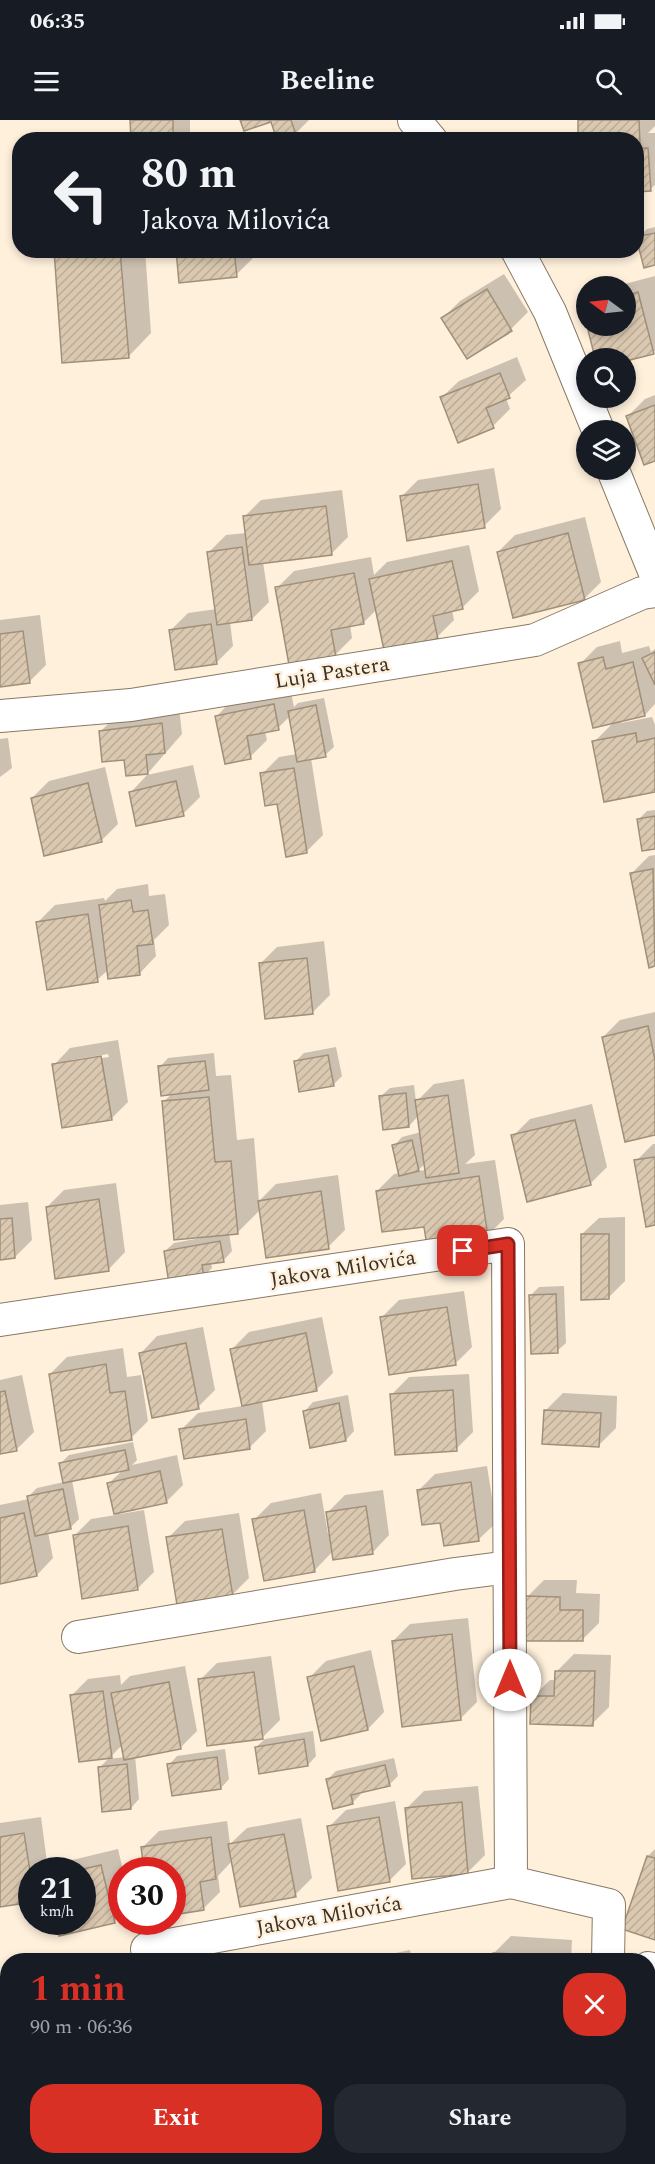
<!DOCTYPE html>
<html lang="en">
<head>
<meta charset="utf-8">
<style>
  body { margin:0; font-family:Spectral,serif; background:#242831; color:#f1f3f6; height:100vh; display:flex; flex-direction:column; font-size:22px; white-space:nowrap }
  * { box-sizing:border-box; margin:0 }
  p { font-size:20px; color:#9ea1a6 }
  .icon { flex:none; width:33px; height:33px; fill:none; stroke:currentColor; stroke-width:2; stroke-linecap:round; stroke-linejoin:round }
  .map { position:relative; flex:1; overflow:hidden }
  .sheet { position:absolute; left:0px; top:1833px; width:656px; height:212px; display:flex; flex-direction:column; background:#171b24; border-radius:24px 24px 0 0; box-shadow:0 3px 9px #0003 }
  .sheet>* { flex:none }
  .guide { position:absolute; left:12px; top:12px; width:632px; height:126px; border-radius:24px; box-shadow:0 3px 9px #0003; background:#171b24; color:#f1f3f6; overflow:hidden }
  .needle { width:39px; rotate:285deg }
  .buttons { position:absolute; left:576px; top:156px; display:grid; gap:12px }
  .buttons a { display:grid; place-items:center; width:60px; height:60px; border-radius:50%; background:#171b24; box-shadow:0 3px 9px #0003; font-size:30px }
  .speed { position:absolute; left:18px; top:1737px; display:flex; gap:12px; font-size:30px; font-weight:700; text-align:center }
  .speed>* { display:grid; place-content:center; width:78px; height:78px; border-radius:50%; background:#171b24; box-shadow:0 3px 9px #0003; line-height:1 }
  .speed small { font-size:15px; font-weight:400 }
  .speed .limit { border:9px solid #d22; background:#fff; color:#111 }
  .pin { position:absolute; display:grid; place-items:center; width:51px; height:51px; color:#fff; margin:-26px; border-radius:12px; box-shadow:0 3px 9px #0006 }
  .me { position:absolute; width:66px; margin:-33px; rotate:0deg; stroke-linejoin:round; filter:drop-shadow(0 0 4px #0008) }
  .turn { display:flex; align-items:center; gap:21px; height:126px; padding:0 30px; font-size:27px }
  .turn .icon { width:78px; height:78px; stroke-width:2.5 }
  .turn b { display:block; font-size:42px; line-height:51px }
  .round { display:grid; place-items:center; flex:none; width:63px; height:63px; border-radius:24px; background:#242831 }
  .head { display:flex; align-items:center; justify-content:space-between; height:102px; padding:0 30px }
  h1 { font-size:36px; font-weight:700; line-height:45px; color:#d93025 }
  .primary-button { display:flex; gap:12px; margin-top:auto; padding:12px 30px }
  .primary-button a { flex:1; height:69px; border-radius:24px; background:#d93025; color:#fff; font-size:24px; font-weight:700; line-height:69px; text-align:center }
  .primary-button a+a { background:#242831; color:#f1f3f6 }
  .status { display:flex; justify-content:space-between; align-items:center; height:42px; padding:0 30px; background:#171b24; direction:ltr }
  .status svg { height:16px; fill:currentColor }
  header { display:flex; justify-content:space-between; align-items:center; height:78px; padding:0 30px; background:#171b24; font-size:27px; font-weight:700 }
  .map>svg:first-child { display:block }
  .shadow { fill:#0003; fill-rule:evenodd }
  .building { fill:url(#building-hatch); stroke:#a19079; stroke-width:1.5 }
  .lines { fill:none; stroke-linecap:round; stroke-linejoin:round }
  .minor-casing { stroke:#897963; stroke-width:34 }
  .minor { stroke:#fff; stroke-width:32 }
  .route-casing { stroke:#8d1f18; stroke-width:15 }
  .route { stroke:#d93025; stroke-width:10 }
  .labels { text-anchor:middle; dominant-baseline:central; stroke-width:5; stroke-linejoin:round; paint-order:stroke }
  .street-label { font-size:21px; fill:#3a3229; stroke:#fff0dc }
</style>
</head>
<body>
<div class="status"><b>06:35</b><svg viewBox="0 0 49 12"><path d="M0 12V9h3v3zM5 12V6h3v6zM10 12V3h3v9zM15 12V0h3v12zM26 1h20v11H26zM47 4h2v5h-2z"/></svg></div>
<header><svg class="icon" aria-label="menu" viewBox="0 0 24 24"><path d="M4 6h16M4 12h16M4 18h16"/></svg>Beeline<svg class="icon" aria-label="search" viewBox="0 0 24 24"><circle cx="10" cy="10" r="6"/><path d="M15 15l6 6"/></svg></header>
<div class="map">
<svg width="655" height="2044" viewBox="0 0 655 2044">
  <defs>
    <pattern id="building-hatch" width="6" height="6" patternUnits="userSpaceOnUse" patternTransform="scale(1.5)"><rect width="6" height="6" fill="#dac8b0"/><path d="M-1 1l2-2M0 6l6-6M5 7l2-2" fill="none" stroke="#bcac97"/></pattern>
  </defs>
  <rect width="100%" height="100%" fill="#fff0dc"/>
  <!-- shadow -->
  <g class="shadow">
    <rect x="132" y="0" width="58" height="20"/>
    <polygon points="242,0 309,0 295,14 272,1"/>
    <polygon points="580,0 655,0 655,6 648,13 655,13 655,65 650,69 636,70 636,20"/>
    <polygon points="655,107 655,144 638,118 647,109"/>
    <polygon points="55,130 145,130 151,213 128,237"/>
    <polygon points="177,130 253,130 253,138 236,155"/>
    <polygon points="504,154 528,192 511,209 467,236 443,198 460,181"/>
    <polygon points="655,156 655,231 626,240 597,238 588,206 626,206 626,166 617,166"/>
    <polygon points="586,185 586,198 584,188"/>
    <polygon points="517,237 526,260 506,278 510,289 493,306 442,277 459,261"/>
    <polygon points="655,275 655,339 628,296 645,279"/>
    <polygon points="494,348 501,389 484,406 401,377 418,360"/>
    <polygon points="342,370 348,417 331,434 263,442 269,482 252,499 230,502 233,526 216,543 171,510 188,493 217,489 209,432 226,415 246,413 244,397 261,380"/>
    <polygon points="585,397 601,462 584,479 498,432 515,415"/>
    <polygon points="469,425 479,471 462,488 452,490 454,500 437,517 377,489 363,503 350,505 352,518 335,535 277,468 294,451 371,437 374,455 387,442"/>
    <polygon points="40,495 46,545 29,562 0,566 0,500"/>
    <polygon points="620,521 622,533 649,526 651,532 655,529 655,584 645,595 620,600 621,603 652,597 655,605 655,670 594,622 614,602 580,544 597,527"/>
    <polygon points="290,568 294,587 298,583 324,578 334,627 325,635 311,638 323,715 306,732 262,654 279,637 297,634 290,596 278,608 265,611 267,620 250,637 217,596 233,579"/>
    <polygon points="179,587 182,614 148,653 125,638 101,611 118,594"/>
    <polygon points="8,618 12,648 0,657 0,619"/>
    <polygon points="193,645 200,677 183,694 131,672 147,655"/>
    <polygon points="105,647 118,704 102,720 32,678 49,661"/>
    <polygon points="655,690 655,727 638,700 647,691"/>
    <polygon points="655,735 655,845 650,846 632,753 649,736"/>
    <polygon points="148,764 149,776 165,774 169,805 154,820 156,836 140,853 109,849 97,860 38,802 55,785 104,778 105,781 117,769"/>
    <polygon points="324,821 330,875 313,892 260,844 277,827"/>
    <polygon points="655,892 655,1014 603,917 620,900"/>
    <path d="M118,920L128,982L111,999L54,945L70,928ZM108,934L109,937L71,943V940Z"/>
    <polygon points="336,927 342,956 333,965 295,942 304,933"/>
    <polygon points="214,933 216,956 231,955 237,1020 254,1018 259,1081 276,1064 338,1055 345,1110 328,1127 261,1089 237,1113 229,1113 232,1131 224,1140 211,1142 212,1148 203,1157 165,1131 174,1123 201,1118 163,982 173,973 160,947 168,938"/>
    <path d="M464,959L475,1035L465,1044L495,1040L504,1099L487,1116L425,1105L377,1071L394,1054L400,1053L394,1026L402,1017L421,1012L419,995L409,1006L381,976L390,968L414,965L416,982L434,964ZM426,1043L427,1050L417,1051Z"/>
    <polygon points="592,984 607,1047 590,1064 513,1016 530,999"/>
    <polygon points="653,1024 655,1024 655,1104 636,1041"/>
    <polygon points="116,1063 125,1132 109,1149 47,1087 64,1070"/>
    <polygon points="28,1082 32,1120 15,1137 0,1138 0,1085"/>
    <polygon points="625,1097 625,1161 608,1178 582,1114 599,1098"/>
    <polygon points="564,1166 566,1223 557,1231 530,1176 539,1167"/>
    <polygon points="464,1171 472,1227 455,1244 382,1197 399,1180"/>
    <polygon points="322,1197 333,1253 316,1270 262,1281 266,1311 249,1328 181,1310 198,1293 243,1286 232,1229 249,1212"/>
    <polygon points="203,1207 215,1270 198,1287 141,1233 157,1216"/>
    <polygon points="123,1228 127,1257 141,1255 148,1301 131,1318 50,1254 67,1237"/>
    <polygon points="469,1254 473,1312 456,1329 392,1274 409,1257"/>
    <polygon points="22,1255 34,1312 17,1329 0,1332 0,1260"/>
    <polygon points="563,1273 617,1276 616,1308 599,1325 546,1290"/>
    <polygon points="348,1275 354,1311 346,1320 305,1291 313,1282"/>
    <polygon points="133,1322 137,1340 132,1345 177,1335 183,1365 166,1382 119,1392 120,1394 144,1390 154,1452 137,1469 74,1416 91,1399 116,1395 109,1363 123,1350 72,1360 79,1399 70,1408 48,1412 53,1438 37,1455 0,1463 0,1385 29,1379 29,1376 37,1368 64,1362 61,1343 69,1335"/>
    <polygon points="487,1346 496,1403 479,1419 441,1401 418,1371 435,1354"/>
    <polygon points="383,1370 389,1415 373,1432 333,1431 315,1450 265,1460 254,1400 271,1383 321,1373 328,1414 331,1413 328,1392 345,1375"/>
    <polygon points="239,1393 249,1458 232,1475 168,1418 185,1401"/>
    <polygon points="544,1460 577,1460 576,1473 600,1474 599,1503 582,1520 527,1477"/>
    <polygon points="468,1498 477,1582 460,1599 393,1521 410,1504"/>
    <polygon points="371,1530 384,1592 368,1609 309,1558 326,1541"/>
    <polygon points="574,1534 611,1535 609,1587 592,1604 533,1577 550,1560 556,1560 557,1551"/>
    <polygon points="271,1536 280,1600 263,1617 200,1560 217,1543"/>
    <path d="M185,1546L197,1611L180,1628L135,1636L139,1679L131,1688L100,1647L111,1636L71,1576L88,1559L120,1555L121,1565L130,1556ZM123,1625L125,1637L109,1639L118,1629Z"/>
    <polygon points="313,1611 316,1636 308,1645 256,1627 265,1619"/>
    <polygon points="225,1629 229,1659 221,1668 169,1645 177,1636"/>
    <polygon points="394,1638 398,1656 389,1665 360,1672 361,1674 352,1683 328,1659 336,1651"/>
    <polygon points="478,1666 485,1735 468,1752 407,1688 424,1671"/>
    <polygon points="395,1681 406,1744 389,1761 329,1707 346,1690"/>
    <polygon points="41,1697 48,1750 32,1750 32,1781 0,1786 0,1703"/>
    <polygon points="301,1698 312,1758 295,1775 233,1740 218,1756 220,1772 203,1789 172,1750 146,1750 142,1728 159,1711 227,1701 230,1724 247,1708"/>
    <polygon points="118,1729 123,1750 122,1794 114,1801 60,1814 57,1802 82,1802 82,1750 55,1750 64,1742"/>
    <polygon points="655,1729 655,1818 648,1736"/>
    <polygon points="511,1816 572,1820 571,1840 494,1840 494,1833"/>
    <polygon points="410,1830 412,1840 362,1840 363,1840"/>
    <polygon points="156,1833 156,1840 115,1840 118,1837"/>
    <polygon points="648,1867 655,1868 655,2017 648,2015"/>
    <polygon points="167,2037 257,2037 257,2040 253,2044 167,2044"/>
    <polygon points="305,2037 382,2037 381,2044 304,2044"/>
    <polygon points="466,2037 538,2037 538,2044 465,2044"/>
  </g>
  <!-- building -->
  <g class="building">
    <polygon points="130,0 173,0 173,20 131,20"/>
    <polygon points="240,0 291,0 296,15 277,20 271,2 244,11"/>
    <polygon points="578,0 639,0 640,24 636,24 636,20 578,20"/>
    <polygon points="648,28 651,71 636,72 636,29"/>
    <polygon points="655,113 655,145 644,148 636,117"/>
    <polygon points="54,130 120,130 129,238 62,243"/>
    <polygon points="176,130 234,130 237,157 179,163"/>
    <polygon points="487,169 512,211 467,239 441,198"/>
    <polygon points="638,172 654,234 626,241 626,238 595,238 587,206 626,206 626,176"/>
    <polygon points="500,253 510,278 486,288 494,308 458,323 440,277"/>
    <polygon points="655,285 655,341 644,345 626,296"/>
    <polygon points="478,364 485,408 407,421 400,376"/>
    <polygon points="326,386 332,435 249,445 243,396"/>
    <polygon points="568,413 585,480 513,498 497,432"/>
    <polygon points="242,427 252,500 217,505 207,432"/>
    <polygon points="452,441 463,489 433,496 438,519 384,530 369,459"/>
    <polygon points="354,453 364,504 331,510 336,537 289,545 275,467"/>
    <polygon points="211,504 217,544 175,550 169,510"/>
    <polygon points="23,511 30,563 0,567 0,514"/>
    <polygon points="655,532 655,565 642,538"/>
    <polygon points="603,537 606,549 633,542 645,596 593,608 578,543"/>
    <polygon points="274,584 279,610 247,616 251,639 225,644 215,596"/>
    <polygon points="316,585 326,637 297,642 288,591"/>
    <polygon points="162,603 165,633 146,635 148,654 126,656 124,640 102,642 99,611"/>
    <polygon points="636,613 637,622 655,618 655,672 604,682 592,621"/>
    <polygon points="294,648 307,733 286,737 277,684 265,686 260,653"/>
    <polygon points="176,661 184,696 136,706 129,672"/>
    <polygon points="88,663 102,722 44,736 31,678"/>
    <polygon points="655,696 655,729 642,731 637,699"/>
    <polygon points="653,749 655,846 649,848 630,753"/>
    <polygon points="131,780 133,792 148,790 153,824 137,826 140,855 108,859 99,785"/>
    <polygon points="88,794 98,862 47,870 36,802"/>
    <polygon points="307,838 313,894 265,899 259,843"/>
    <polygon points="648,906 655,940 655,1015 625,1022 602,917"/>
    <polygon points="328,935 334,966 299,972 294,941"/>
    <polygon points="101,936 112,1000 62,1008 52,944"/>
    <polygon points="205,941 209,970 161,976 158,946"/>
    <polygon points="406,973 409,1007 383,1010 379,976"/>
    <polygon points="448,975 459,1053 426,1058 415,980"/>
    <polygon points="209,977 215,1042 231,1041 238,1114 174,1120 162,981"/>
    <polygon points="575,1000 591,1065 527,1082 511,1015"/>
    <polygon points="412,1020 419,1051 399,1056 392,1025"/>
    <polygon points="655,1037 655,1105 646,1107 634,1040"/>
    <polygon points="479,1056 488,1117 427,1126 424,1107 382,1112 376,1071"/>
    <polygon points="321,1071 329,1129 266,1138 258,1081"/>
    <polygon points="99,1079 109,1151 55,1159 46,1087"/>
    <polygon points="12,1098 15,1138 0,1140 0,1099"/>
    <polygon points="581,1114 609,1114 609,1179 581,1180"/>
    <polygon points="220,1121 224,1142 202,1145 204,1158 169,1164 164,1131"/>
    <polygon points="556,1174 558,1233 531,1234 529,1175"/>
    <polygon points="447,1187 456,1245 389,1255 380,1197"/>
    <polygon points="306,1213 317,1271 242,1286 230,1229"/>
    <polygon points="186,1223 199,1289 152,1298 139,1233"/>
    <polygon points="106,1244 110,1273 125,1271 132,1320 61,1331 49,1254"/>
    <polygon points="453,1270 457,1331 395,1335 390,1274"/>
    <polygon points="5,1271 17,1331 0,1334 0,1272"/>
    <polygon points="339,1283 346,1321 310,1328 303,1291"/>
    <polygon points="544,1290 601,1293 599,1327 542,1324"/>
    <polygon points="246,1299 250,1329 184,1339 179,1309"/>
    <polygon points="125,1330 129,1350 63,1363 59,1343"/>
    <polygon points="160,1351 167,1383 114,1394 107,1363"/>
    <polygon points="471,1362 479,1421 444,1426 440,1403 422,1405 417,1370"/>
    <polygon points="63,1369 71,1409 35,1416 27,1376"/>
    <polygon points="366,1386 373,1434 333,1440 326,1392"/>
    <polygon points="304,1390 315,1452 264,1461 252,1399"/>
    <polygon points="24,1393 37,1456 0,1464 0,1398"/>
    <polygon points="128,1406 138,1470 82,1479 73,1415"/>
    <polygon points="222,1409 233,1477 177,1485 166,1417"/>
    <polygon points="525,1476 560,1477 560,1490 583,1490 583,1521 525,1521"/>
    <polygon points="452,1514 461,1600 402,1607 392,1521"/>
    <polygon points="354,1546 368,1610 321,1621 307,1557"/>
    <polygon points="555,1551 595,1551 593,1606 530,1604 531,1576 554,1576"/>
    <polygon points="254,1552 263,1619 207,1626 198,1559"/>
    <polygon points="169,1562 181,1629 124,1640 111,1573"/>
    <polygon points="103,1571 112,1638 79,1642 70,1575"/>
    <polygon points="304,1619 308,1646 259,1654 255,1627"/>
    <polygon points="217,1637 221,1669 172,1676 167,1644"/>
    <polygon points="127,1644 131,1689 102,1692 98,1647"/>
    <polygon points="385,1645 390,1666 351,1675 353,1684 333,1689 326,1659"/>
    <polygon points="462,1682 468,1754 412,1759 405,1688"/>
    <polygon points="379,1697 390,1762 338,1771 327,1706"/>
    <polygon points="24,1713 32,1764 32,1782 0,1787 0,1717"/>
    <polygon points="284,1714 296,1777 240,1787 228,1724"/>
    <polygon points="211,1717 216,1759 200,1762 204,1790 172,1795 172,1750 144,1750 141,1727"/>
    <polygon points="647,1736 655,1738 655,1820 622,1809"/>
    <polygon points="101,1745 115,1803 59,1816 55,1802 82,1802 82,1750 79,1750"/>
    <polygon points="493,1833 556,1836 556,1840 492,1840"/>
    <polygon points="648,1916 655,1918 655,1987 648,1985"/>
    <polygon points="648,1994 655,1996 655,2019 648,2017"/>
    <polygon points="165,2037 240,2037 241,2044 166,2044"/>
    <polygon points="304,2037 368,2037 367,2044 303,2044"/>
    <polygon points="465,2037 509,2037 524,2039 524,2044 464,2044"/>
  </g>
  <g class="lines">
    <defs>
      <g id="minor">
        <polyline points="414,0 431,20"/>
        <polyline points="517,130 550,192 598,310"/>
        <polyline points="613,350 655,453"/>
        <polyline points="0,596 131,585 535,520 642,473 655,471"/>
        <polyline points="0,1200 508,1124 511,1762 609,1785 608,1840"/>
        <polyline points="78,1517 455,1454 509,1447"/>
        <polyline points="147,1829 511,1762"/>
        <polyline points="648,1848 655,1850"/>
        <polyline points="592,2044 593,2037"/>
      </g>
    </defs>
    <!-- minor casing -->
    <use href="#minor" class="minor-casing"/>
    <!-- minor -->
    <use href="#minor" class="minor"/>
  </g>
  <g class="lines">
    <defs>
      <polyline id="route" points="463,1131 508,1124 510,1560"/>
    </defs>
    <!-- route casing -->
    <use href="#route" class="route-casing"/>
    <!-- route -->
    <use href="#route" class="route"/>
  </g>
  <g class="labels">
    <!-- street labels -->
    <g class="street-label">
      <text transform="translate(332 553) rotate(-9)">Luja Pastera</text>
      <text transform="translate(343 1149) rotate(-9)">Jakova Milovića</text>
      <text transform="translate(329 1796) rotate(-10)">Jakova Milovića</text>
    </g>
  </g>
</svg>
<div class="buttons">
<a><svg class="needle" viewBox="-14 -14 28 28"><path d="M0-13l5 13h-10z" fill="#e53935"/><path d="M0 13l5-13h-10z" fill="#9ea1a6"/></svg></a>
<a><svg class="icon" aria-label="search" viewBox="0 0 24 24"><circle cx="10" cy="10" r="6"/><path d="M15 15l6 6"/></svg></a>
<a><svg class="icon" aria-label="layers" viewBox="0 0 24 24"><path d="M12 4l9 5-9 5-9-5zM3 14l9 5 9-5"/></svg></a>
</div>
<div class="speed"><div>21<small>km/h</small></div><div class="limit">30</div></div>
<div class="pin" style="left:463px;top:1131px;background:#d93025"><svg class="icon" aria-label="arrive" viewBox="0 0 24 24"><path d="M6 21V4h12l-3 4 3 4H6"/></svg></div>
<svg class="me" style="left:510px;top:1560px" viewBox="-20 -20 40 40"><circle r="19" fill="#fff"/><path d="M0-13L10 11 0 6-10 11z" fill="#d93025"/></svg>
<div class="guide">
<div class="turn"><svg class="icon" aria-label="left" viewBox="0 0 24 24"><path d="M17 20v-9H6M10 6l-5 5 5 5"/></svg><div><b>80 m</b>Jakova Milovića</div></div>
</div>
<section class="sheet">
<div class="head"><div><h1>1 min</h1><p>90 m · 06:36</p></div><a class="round" style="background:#d93025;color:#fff"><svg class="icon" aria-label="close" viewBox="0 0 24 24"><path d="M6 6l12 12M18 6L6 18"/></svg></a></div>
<div class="primary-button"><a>Exit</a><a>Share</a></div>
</section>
</div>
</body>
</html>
